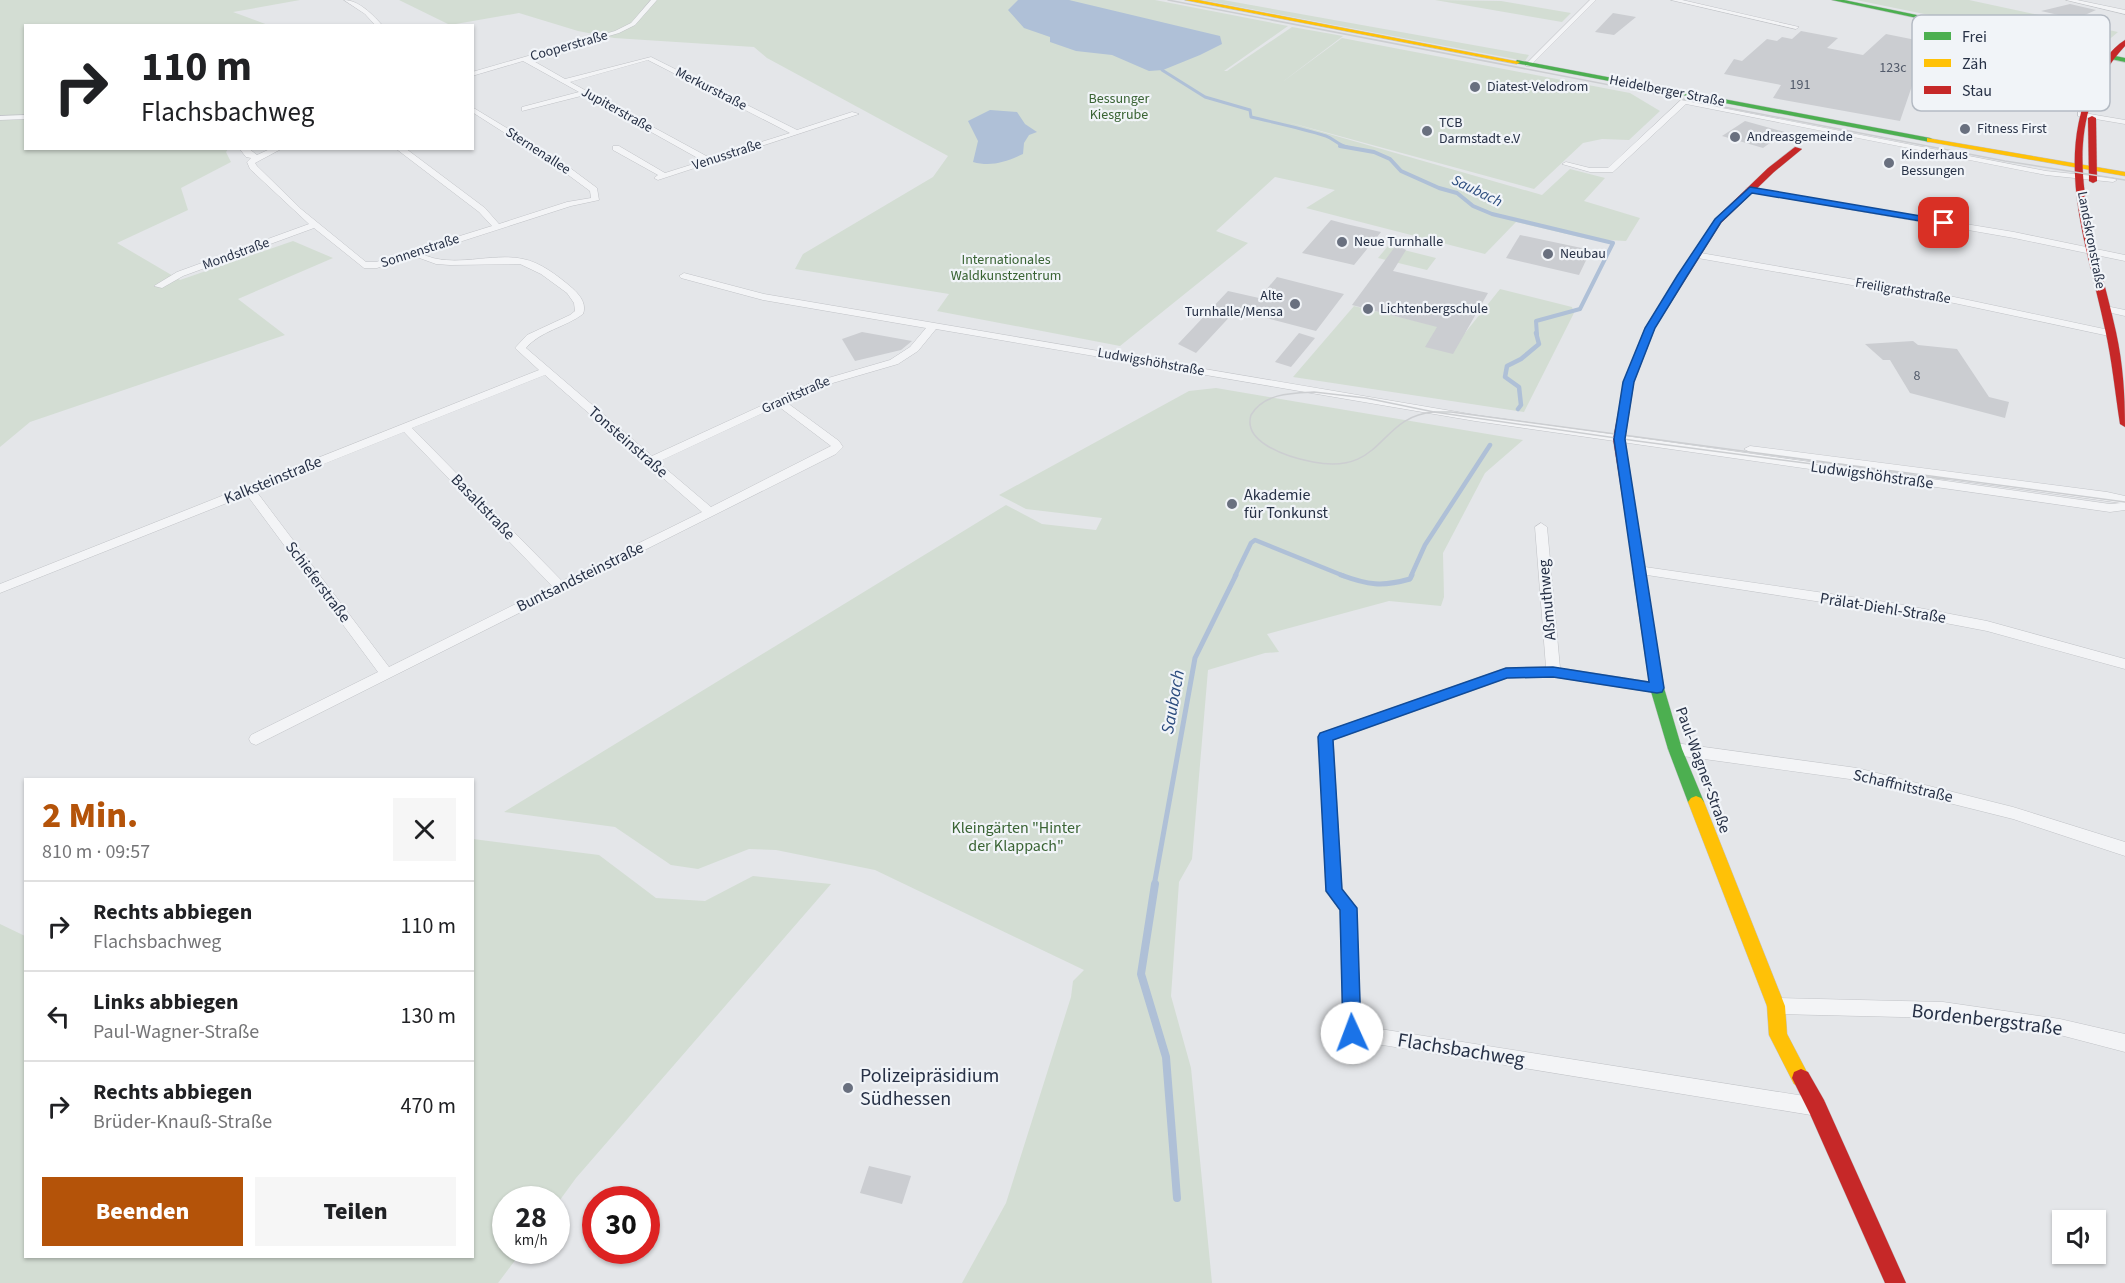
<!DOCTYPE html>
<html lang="de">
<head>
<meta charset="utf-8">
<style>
  body { margin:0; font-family:"Source Sans 3",sans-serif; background:#f6f6f6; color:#202124; height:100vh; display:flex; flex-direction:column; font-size:22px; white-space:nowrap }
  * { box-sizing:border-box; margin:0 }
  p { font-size:20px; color:#757577 }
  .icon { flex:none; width:33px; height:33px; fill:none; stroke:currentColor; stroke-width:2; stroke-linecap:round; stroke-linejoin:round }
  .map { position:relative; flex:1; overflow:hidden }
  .panel { position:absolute; left:24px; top:778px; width:450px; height:480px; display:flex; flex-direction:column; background:#fff; border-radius:0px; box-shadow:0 2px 4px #0004 }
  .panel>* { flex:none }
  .guide { position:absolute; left:24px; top:24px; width:450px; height:126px; border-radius:0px; box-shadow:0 2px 4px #0004; background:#fff; color:#202124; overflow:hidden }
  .buttons { position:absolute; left:2052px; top:1210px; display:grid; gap:12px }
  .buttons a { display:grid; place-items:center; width:54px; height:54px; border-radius:0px; background:#fff; box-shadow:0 2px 4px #0004; font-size:30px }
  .speed { position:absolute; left:492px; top:1186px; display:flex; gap:12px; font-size:30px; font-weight:700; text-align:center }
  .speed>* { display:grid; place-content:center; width:78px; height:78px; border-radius:50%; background:#fff; box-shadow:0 2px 4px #0004; line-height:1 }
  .speed small { font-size:15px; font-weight:400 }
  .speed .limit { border:9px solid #d22; background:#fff; color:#111 }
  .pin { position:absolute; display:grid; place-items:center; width:51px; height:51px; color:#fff; margin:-26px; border-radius:12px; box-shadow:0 3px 9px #0006 }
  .me { position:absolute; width:66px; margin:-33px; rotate:358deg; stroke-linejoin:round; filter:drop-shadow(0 0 4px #0008) }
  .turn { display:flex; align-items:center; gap:21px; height:126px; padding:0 18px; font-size:27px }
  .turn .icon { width:78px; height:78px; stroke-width:2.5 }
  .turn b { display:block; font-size:42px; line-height:51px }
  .round { display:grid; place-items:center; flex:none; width:63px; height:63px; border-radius:0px; background:#f6f6f6 }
  .head { display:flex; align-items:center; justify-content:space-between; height:102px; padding:0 18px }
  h1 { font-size:36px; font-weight:800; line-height:45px; color:#b45309 }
  .action { display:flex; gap:12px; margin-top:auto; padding:12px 18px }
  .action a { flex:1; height:69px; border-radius:0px; background:#b45309; color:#fff; font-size:24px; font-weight:800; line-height:69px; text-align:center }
  .action a+a { background:#f6f6f6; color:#202124 }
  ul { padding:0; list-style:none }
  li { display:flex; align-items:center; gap:18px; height:90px; padding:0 18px; border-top:2px solid #e0e0e0 }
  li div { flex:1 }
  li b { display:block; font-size:22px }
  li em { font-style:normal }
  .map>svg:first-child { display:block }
  .green { fill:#d3ddd3 }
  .water { fill:#afc0d7 }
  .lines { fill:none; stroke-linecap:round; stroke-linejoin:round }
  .stream-far4 { stroke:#afc0d7; stroke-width:3 }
  .stream-far3 { stroke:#afc0d7; stroke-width:4 }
  .stream-far2 { stroke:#afc0d7; stroke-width:4.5 }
  .stream-far1 { stroke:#afc0d7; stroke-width:5 }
  .stream { stroke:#afc0d7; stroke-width:8 }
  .building { fill:#cbcdd1 }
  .street-casing { stroke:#c1c3c7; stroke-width:1 }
  .fast-casing { stroke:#c1c3c7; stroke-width:1 }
  .slow-casing { stroke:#c1c3c7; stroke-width:1 }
  .jam-casing { stroke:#c1c3c7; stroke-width:1 }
  .street { fill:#f3f4f6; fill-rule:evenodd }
  .fast { fill:#4caf50; fill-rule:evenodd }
  .slow { fill:#ffc107; fill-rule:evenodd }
  .jam { fill:#c62828; fill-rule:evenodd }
  .tram { stroke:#ccced1; stroke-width:1.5 }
  .route { fill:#1a73e8; stroke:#114b97; stroke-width:1.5 }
  .poi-dot { fill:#69707f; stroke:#f1f4f8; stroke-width:2 }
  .labels { text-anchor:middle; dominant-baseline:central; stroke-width:4.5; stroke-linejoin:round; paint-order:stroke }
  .far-street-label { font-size:14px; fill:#273146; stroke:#f1f4f8 }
  .number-label { font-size:14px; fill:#525a6a }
  .far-poi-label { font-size:14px; fill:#273146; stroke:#f1f4f8; text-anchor:start }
  .far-park-label { font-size:14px; fill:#396333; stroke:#f1f4f8 }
  .far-water-label { font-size:15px; font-style:italic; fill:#2c4c7e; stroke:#f1f4f8 }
  .street-label { font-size:16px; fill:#273146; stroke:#f1f4f8 }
  .poi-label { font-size:16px; fill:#273146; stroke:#f1f4f8; text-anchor:start }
  .park-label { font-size:16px; fill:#396333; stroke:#f1f4f8 }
  .water-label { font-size:18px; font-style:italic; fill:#2c4c7e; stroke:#f1f4f8 }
  .near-street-label { font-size:20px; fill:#273146; stroke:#f1f4f8 }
  .near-poi-label { font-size:20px; fill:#273146; stroke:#f1f4f8; text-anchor:start }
  .key { fill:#f1f4f8; stroke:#b4bac3; stroke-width:1.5 }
  .key-label { font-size:16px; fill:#273146 }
</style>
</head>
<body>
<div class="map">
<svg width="2125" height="1283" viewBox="0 0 2125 1283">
  <rect width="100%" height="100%" fill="#e4e6e9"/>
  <!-- green -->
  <g class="green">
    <polygon points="0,0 300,0 233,12 268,25 26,26 26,148 228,149 226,152 231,162 181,188 188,210 117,243 180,280 293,241 333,258 238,299 285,335 30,422 0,447"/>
    <polygon points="399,0 1155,0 1288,26 1224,71 1227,71 1292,27 1343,36 1281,83 1342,38 1630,93 1660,111 1629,140 1602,139 1583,143 1534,189 1284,121 1542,195 1570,169 1605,178 1584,201 1640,218 1626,241 1588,239 1516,222 1485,254 1306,208 1335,190 1275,177 1216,231 1248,243 1120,346 937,311 949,294 795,269 803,254 933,177 948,156 767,58 754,47 614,38 578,31 519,13 450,25"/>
    <polygon points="1203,0 1223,0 1529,55 1525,61"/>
    <polygon points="1435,0 1501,1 1571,13 1562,22"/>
    <polygon points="1856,0 1969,0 2118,32 2099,48 2090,48"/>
    <polygon points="1388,246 1436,258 1427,270 1378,258"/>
    <polygon points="1500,289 1572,307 1574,313 1524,412 1293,377 1354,306 1465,333"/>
    <polygon points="1216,388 1523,440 1485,473 1443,553 1444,597 1441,606 1389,601 1267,634 1279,652 1265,653 1208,670 1192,859 1179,882 1171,996 1191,1068 1212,1283 962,1283 1006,1203 1071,997 1073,981 1084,970 875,870 776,850 749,849 698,869 671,865 615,827 504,812 1006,505 1042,524 1096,530 1102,518 1026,509 999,495 1189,391"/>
    <polygon points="473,839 599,855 656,898 705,901 753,876 831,884 576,1178 557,1204 556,1200 506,1200 506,1251 522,1251 498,1283 0,1283 0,924 25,936 26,1257 472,1257"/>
  </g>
  <!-- water -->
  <g class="water">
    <polygon points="1018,0 1069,0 1220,36 1222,44 1200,55 1163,70 1149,71 1112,55 1076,51 1050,42 1050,37 1024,28 1008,10"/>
    <path d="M990,110L1017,112L1025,124L1037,132L1029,135L1024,143L1023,154C1006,162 991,167 973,162L978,141L968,121Z"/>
  </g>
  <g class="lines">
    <!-- stream-far4 -->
    <path class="stream-far4" d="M1162,70L1205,97L1250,110L1251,117C1276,123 1301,128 1326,136C1334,139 1338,145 1347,147"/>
    <!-- stream-far3 -->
    <polyline class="stream-far3" points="1340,146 1374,152 1390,159 1401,171 1439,188 1457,193 1473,206 1492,214 1613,243 1580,309 1536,321 1537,335"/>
    <!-- stream-far2 -->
    <g class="stream-far2">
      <polyline points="1518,409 1521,405 1519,387 1505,377 1507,366 1521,359 1539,344 1536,333"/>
      <polyline points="1235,576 1251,543 1255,540 1344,576"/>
      <polyline points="1411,576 1425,545 1490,445"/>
    </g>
    <!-- stream-far1 -->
    <g class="stream-far1">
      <path d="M1341,575C1368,585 1382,587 1410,579L1412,575"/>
      <polyline points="1154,886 1195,658 1236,575"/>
    </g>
    <!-- stream -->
    <polyline class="stream" points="1155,884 1141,974 1166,1057 1177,1198"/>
  </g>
  <!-- building -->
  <g class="building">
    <polygon points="2070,4 2096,10 2076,19 2041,11"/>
    <polygon points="1613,13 1636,17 1614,35 1595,32"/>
    <polygon points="1937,30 1985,39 1950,81 1931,77 1924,85 1913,83 1900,121 1773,98 1781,85 1724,74 1734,59 1742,61 1767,39 1777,41 1782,37 1792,39 1801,31 1838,38 1827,48 1863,55 1886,34 1926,42"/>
    <polygon points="1745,121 1785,132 1763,148 1722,136"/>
    <polygon points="1331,220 1346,224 1381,232 1354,265 1302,253"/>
    <polygon points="1520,235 1591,250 1579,275 1506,258"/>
    <polygon points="1397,244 1406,250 1393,271 1488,293 1453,354 1425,347 1437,327 1352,305"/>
    <polygon points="1277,277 1344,294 1316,331 1236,310 1196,353 1178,344 1228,291 1259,298"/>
    <polygon points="862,332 912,341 901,350 855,361 842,339"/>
    <polygon points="1299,333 1315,338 1291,367 1275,362"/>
    <polygon points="1913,341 1918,345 1957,349 1989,397 2009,402 2005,418 1910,393 1890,360 1883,360 1865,344"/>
    <polygon points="869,1166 911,1176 902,1204 860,1193"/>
  </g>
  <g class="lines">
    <defs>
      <g id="street">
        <path d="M344,0C359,0 373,15 383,26H376L365,14Z"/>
        <path d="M651,0H657L635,25L619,33L530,59L565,79L651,57L797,130L852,112L859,114L658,180L654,178L658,175L613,150V146H619L665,173L703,161L585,95L522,111V107L579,92L523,61L472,76V72L615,31L631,23ZM648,60L790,133L710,158L570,82Z"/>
        <polygon points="1590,0 1596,0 1530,66 1526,66 1526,64"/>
        <polygon points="1671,0 1682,0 1799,27 1796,29"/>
        <polygon points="2066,0 2077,0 2125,10 2125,14"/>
        <polygon points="1681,100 2046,171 2113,178 2117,180 2113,182 2046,175 1686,104 1613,172 1590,172 1562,164 1566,162 1590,168 1608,168"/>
        <path d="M472,107L558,159L597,188L599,200L571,206L422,254C453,269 492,252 523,259C540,262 558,276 571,287C579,294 587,303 583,314C566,327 540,331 526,348L652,456L811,383L890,360L910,347L926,328L763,300L681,278L679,276L684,273L764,294L1475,415L2110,504L2121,503L1750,452L1744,449L1750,446L2107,492L2125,496V510L2110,512L1475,421L936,329L918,351L898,364L819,387L786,402L839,441L843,447L836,454L256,745L251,743L249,739L251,735L378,672L247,495L0,593V584L539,370L515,348L527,335L570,315L575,311L574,303L567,293L541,274L520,264L450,265L436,264L414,256L377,268H364L314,228L183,276L162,288L154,286L177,272L309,224L250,169L247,162L251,158L246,157L239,148H248L257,155L272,148H283L255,163L257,166L301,209L366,262H376L492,226L479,212L395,148H405L485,208L499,224L567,202L591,198L590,191L552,163L472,112ZM545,375L702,512L562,581L412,428ZM778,406L831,446L711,507L658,462ZM404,432L552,586L389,667L256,491Z"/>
        <polygon points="2078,112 2125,120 2125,124 2078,116"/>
        <polygon points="26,115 26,119 0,120 0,116"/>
        <polygon points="1747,188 2014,232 2125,255 2125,261 2014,238 1750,192 1746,190"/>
        <polygon points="1695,252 1954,297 2109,330 2114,333 2109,336 1954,303 1692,257 1691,255"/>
        <polygon points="2106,306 2125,310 2125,316 2103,311 2101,309"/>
        <polygon points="1541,523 1547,527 1560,668 1657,683 1662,684 1664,688 1662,692 1657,693 1553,677 1507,678 1333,740 1342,890 1356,908 1361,1026 1817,1098 1824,1100 1826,1107 1824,1114 1817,1116 1346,1039 1343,1033 1340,910 1326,892 1319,737 1321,733 1506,668 1546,667 1535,527"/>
        <polygon points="1638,566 1893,603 1987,621 2125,659 2125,669 1987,631 1893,613 1634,573 1632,570 1634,567"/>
        <polygon points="1675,743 1857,768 2013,807 2125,842 2125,856 2013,819 1857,780 1675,755 1670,753 1668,749 1670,745"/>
        <polygon points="1776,998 1943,1002 2060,1019 2125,1034 2125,1052 2060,1035 1943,1018 1776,1014 1770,1012 1767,1006 1770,1000"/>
      </g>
      <g id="fast">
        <polygon points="1832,0 1844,0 2125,58 2125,62"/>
        <polygon points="1517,60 1930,138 1934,140 1930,142 1515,63"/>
        <polygon points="1639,569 1645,573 1664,688 1682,749 1704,802 1701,806 1696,808 1691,806 1688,802 1668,749 1650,688 1633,573"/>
      </g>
      <g id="slow">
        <polygon points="1185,0 1198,0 1520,62 1517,64"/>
        <polygon points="1927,138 2125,172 2125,176 1930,142 1927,142"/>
        <polygon points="1696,796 1701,798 1704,802 1785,1006 1787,1034 1810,1078 1808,1084 1801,1087 1794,1084 1769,1035 1767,1006 1688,802 1691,798"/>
      </g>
      <g id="jam">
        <path d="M2125,40V46C2048,129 2095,236 2116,332C2123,364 2125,395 2125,427L2120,424C2115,392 2112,360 2105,329C2088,249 2054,162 2092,83C2099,67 2110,49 2125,40Z"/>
        <polygon points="2092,116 2096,118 2097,181 2093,183 2089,181 2088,118"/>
        <polygon points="1795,147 1802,149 1774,172 1721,223 1655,328 1634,382 1625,439 1645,573 1639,577 1635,576 1613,439 1624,382 1645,328 1715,219 1768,168"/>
        <polygon points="1801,1069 1808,1072 1824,1100 1906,1283 1885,1283 1810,1114 1792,1078 1794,1072"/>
      </g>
    </defs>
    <!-- street casing -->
    <use href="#street" class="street-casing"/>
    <!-- fast casing -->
    <use href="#fast" class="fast-casing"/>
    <!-- slow casing -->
    <use href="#slow" class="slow-casing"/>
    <!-- jam casing -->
    <use href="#jam" class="jam-casing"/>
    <!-- street -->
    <use href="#street" class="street"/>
    <!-- fast -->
    <use href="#fast" class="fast"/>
    <!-- slow -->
    <use href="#slow" class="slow"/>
    <!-- jam -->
    <use href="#jam" class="jam"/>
    <!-- tram -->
    <g class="tram">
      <polyline points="1168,0 2005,161 2125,180"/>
      <path d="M1314,392L1366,398L1434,412C1378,416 1384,476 1313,462C1297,459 1280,454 1266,445C1255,438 1247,428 1251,415C1264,393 1292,393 1314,392Z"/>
      <polyline points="1434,412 1637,441 1844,468 1946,479"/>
      <polyline points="1434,412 1451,412 2125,502"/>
    </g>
  </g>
  <!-- route -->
  <polygon class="route" points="1750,187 1944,220 1948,223 1944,225 1752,193 1721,222 1687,276 1655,328 1634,382 1625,439 1664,688 1662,692 1657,693 1553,677 1507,678 1333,740 1342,889 1357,908 1361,1033 1358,1039 1352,1042 1345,1039 1343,1033 1340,910 1326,891 1318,737 1320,733 1506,668 1553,667 1649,682 1614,439 1623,382 1645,328 1677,276 1715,219"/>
  <!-- markers -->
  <g class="poi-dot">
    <circle cx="1475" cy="87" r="6"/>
    <circle cx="1965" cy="129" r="6"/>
    <circle cx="1427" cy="131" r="6"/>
    <circle cx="1735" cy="137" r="6"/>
    <circle cx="1889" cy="163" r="6"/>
    <circle cx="1342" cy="242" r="6"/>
    <circle cx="1548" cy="254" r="6"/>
    <circle cx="1295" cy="304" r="6"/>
    <circle cx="1368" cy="309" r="6"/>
    <circle cx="1232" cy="504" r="6"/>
    <circle cx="848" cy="1088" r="6"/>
  </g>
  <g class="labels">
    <!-- far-street labels -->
    <g class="far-street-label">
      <text transform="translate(569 46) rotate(-16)">Cooperstraße</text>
      <text transform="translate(711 89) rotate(27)">Merkurstraße</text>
      <text transform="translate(1667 91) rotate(11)">Heidelberger Straße</text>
      <text transform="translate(617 110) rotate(29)">Jupiterstraße</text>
      <text transform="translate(538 151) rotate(33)">Sternenallee</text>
      <text transform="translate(727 155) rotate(-18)">Venusstraße</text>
      <text transform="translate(2091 240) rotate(79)">Landskronstraße</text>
      <text transform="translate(420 251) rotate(-18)">Sonnenstraße</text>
      <text transform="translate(236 254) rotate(-20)">Mondstraße</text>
      <text transform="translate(1903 291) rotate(10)">Freiligrathstraße</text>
      <text transform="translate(1151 362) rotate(10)">Ludwigshöhstraße</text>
      <text transform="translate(796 395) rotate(-24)">Granitstraße</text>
    </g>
    <!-- number labels -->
    <g class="number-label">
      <text x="1893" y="68">123c</text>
      <text x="1800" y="85">191</text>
      <text x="1917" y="376">8</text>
    </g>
    <!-- far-poi labels -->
    <g class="far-poi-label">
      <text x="1487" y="87">Diatest-Velodrom</text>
      <text x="1439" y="123">TCB<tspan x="1439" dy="16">Darmstadt e.V</tspan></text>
      <text x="1977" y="129">Fitness First</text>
      <text x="1747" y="137">Andreasgemeinde</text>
      <text x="1901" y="155">Kinderhaus<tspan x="1901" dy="16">Bessungen</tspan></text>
      <text x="1354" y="242">Neue Turnhalle</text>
      <text x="1560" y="254">Neubau</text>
      <text x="1283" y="296" text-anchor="end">Alte<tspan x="1283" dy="16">Turnhalle/Mensa</tspan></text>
      <text x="1380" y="309">Lichtenbergschule</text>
    </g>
    <!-- far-park labels -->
    <g class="far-park-label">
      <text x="1119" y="99">Bessunger<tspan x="1119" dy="16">Kiesgrube</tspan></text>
      <text x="1006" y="260">Internationales<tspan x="1006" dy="16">Waldkunstzentrum</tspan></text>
    </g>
    <!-- far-water labels -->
    <g class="far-water-label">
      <text transform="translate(1477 191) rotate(26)">Saubach</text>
    </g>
    <!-- street labels -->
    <g class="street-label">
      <text transform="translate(628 442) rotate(41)">Tonsteinstraße</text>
      <text transform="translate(1872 475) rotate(8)">Ludwigshöhstraße</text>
      <text transform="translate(273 480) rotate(-22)">Kalksteinstraße</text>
      <text transform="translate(483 507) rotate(46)">Basaltstraße</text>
      <text transform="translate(580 577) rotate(-26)">Buntsandsteinstraße</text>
      <text transform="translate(318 582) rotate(53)">Schieferstraße</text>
      <text transform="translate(1547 600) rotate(-95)">Aßmuthweg</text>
      <text transform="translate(1883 608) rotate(9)">Prälat-Diehl-Straße</text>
      <text transform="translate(1703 770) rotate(70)">Paul-Wagner-Straße</text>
      <text transform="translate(1903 786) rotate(13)">Schaffnitstraße</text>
    </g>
    <!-- poi labels -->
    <g class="poi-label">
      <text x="1244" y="495">Akademie<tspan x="1244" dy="18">für Tonkunst</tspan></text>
    </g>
    <!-- park labels -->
    <g class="park-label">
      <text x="1016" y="828">Kleingärten "Hinter<tspan x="1016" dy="18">der Klappach"</tspan></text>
    </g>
    <!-- water labels -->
    <g class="water-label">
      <text transform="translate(1173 702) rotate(-80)">Saubach</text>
    </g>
    <!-- near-street labels -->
    <g class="near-street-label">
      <text transform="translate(1987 1020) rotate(7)">Bordenbergstraße</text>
      <text transform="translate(1461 1050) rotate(9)">Flachsbachweg</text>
    </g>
    <!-- near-poi labels -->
    <g class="near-poi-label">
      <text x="860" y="1076">Polizeipräsidium<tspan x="860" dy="23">Südhessen</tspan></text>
    </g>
  </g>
  <!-- legend -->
  <rect x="1912" y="15" width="198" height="96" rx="9" class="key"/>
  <rect x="1924" y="32" width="27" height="8" fill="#4caf50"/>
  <rect x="1924" y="59" width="27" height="8" fill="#ffc107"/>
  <rect x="1924" y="86" width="27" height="8" fill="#c62828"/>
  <g class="key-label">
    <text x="1962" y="42">Frei</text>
    <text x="1962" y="69">Zäh</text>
    <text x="1962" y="96">Stau</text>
  </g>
</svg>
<div class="buttons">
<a><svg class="icon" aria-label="sound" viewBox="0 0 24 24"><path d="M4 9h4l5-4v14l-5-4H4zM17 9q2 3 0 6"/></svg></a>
</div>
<div class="speed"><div>28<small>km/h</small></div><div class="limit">30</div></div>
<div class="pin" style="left:1944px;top:223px;background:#d93025"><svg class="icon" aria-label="arrive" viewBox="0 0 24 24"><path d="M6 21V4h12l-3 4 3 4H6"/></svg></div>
<svg class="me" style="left:1352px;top:1033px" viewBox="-20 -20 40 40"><circle r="19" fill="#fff"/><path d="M0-13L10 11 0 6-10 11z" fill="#1a73e8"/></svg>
<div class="guide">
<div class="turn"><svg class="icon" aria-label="right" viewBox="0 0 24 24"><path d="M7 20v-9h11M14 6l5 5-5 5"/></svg><div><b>110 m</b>Flachsbachweg</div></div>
</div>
<section class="panel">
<div class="head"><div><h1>2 Min.</h1><p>810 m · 09:57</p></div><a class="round"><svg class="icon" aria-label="close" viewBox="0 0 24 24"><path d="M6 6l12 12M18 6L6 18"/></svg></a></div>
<ul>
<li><svg class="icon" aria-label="right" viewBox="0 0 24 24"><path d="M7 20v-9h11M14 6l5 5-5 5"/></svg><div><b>Rechts abbiegen</b><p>Flachsbachweg</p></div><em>110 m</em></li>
<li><svg class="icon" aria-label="left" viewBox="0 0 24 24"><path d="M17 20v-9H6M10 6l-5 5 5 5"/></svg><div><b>Links abbiegen</b><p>Paul-Wagner-Straße</p></div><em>130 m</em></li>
<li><svg class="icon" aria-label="right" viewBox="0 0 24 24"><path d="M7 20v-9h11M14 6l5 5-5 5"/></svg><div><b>Rechts abbiegen</b><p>Brüder-Knauß-Straße</p></div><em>470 m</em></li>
</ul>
<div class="action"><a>Beenden</a><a>Teilen</a></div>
</section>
</div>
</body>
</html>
